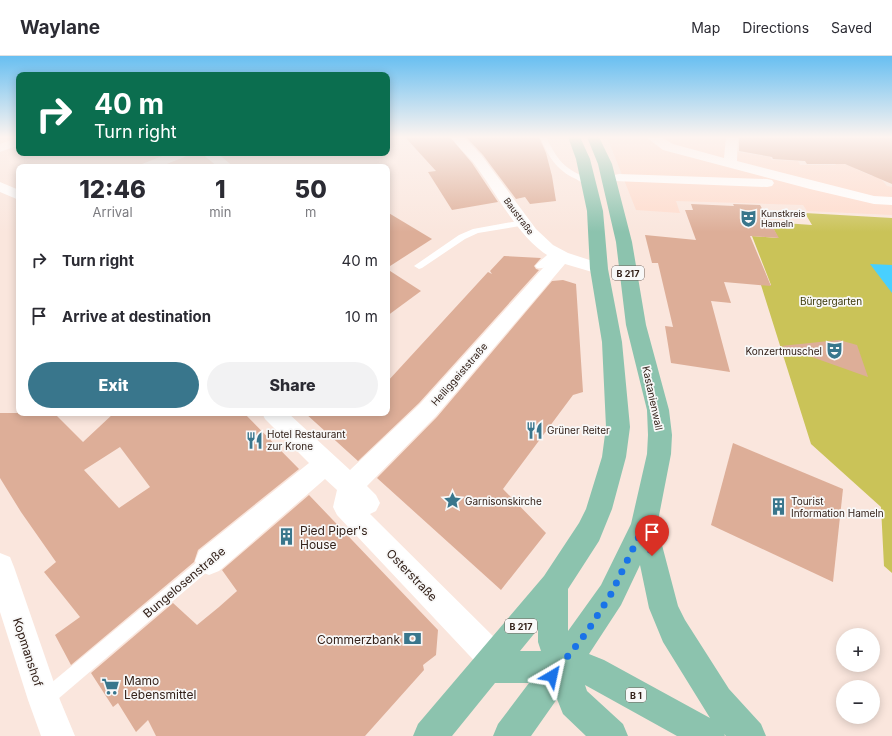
<!DOCTYPE html>
<html lang="en">
<head>
<meta charset="utf-8">
<style>
  body { margin:0; font-family:Inter,sans-serif; background:#f2f2f3; color:#2b2b33; height:100vh; display:flex; flex-direction:column; font-size:15px; white-space:nowrap }
  * { box-sizing:border-box; margin:0 }
  p { font-size:13px; color:#7c7c81 }
  .icon { flex:none; width:22px; height:22px; fill:none; stroke:currentColor; stroke-width:2; stroke-linecap:round; stroke-linejoin:round }
  .map { position:relative; flex:1; overflow:hidden }
  .panel { position:absolute; left:16px; top:108px; width:374px; height:252px; display:flex; flex-direction:column; background:#fff; border-radius:8px; box-shadow:0 2px 10px #0003 }
  .panel>* { flex:none }
  .banner { position:absolute; left:16px; top:16px; width:374px; height:84px; border-radius:8px; box-shadow:0 2px 10px #0003; background:#0b6e4f; color:#fff; overflow:hidden }
  .fabs { position:absolute; left:836px; top:572px; display:grid; gap:8px }
  .fabs a { display:grid; place-items:center; width:44px; height:44px; border-radius:50%; background:#fff; box-shadow:0 2px 10px #0003; font-size:20px }
  .pin { position:absolute; display:grid; place-items:center; width:34px; height:34px; color:#fff; margin:-41px -17px; border-radius:50% 50% 50% 0; rotate:-45deg; box-shadow:0 0 4px #0007 }
  .pin .icon { rotate:45deg }
  .me { position:absolute; width:44px; margin:-22px; rotate:36deg; stroke-linejoin:round; filter:drop-shadow(0 0 3px #0008) }
  .turn { display:flex; align-items:center; gap:14px; height:84px; padding:0 12px; font-size:18px }
  .turn .icon { width:52px; height:52px; stroke-width:2.5 }
  .turn b { display:block; font-size:28px; line-height:34px }
  .eta { display:flex; justify-content:space-evenly; align-items:center; height:68px; text-align:center }
  .eta b { font-size:24px; font-weight:800; line-height:28px }
  .action { display:flex; gap:8px; margin-top:auto; padding:8px 12px }
  .action a { flex:1; height:46px; border-radius:24px; background:#39768c; color:#fff; font-size:16px; font-weight:800; line-height:46px; text-align:center }
  .action a+a { background:#f2f2f3; color:#2b2b33 }
  ul { padding:0; list-style:none }
  li { display:flex; align-items:center; gap:12px; height:56px; padding:0 12px }
  li div { flex:1 }
  li b { display:block; font-size:15px }
  li em { font-style:normal }
  header { display:flex; align-items:center; gap:24px; box-sizing:border-box; height:56px; padding:0 20px; background:#fff; border-bottom:1px solid #e1e1e2 }
  header strong { font-size:19px }
  nav { display:flex; gap:22px; margin-inline-start:auto; font-size:14px }
  .map>svg:first-child { display:block }
  .built { fill:#fedbcc }
  .green { fill:#cac358 }
  .water { fill:#48d0ff }
  .building { fill:#ddae98; fill-rule:evenodd }
  .lines { fill:none; stroke-linecap:round; stroke-linejoin:round }
  .lane { fill:#fff; fill-rule:evenodd }
  .street { fill:#fff; fill-rule:evenodd }
  .primary { fill:#8cc3ae; fill-rule:evenodd }
  .route { stroke:#1a73e8; stroke-width:7; stroke-dasharray:0 12.6 }
  .labels { text-anchor:middle; dominant-baseline:central; stroke-width:3.5; stroke-linejoin:round; paint-order:stroke }
  .far-poi-label { font-size:9px; fill:#34221a; stroke:#f8f8f8; text-anchor:start }
  .far-street-label { font-size:9px; fill:#34221a; stroke:#f8f8f8 }
  .shield { fill:#f8f8f8; stroke:#6f625d; stroke-width:1 }
  .shield-label { font-size:9px; font-weight:bold; fill:#34221a }
  .park-label { font-size:10px; fill:#3c3909; stroke:#f8f8f8 }
  .poi-label { font-size:10px; fill:#34221a; stroke:#f8f8f8; text-anchor:start }
  .street-label { font-size:10px; fill:#34221a; stroke:#f8f8f8 }
  .near-poi-label { font-size:12px; fill:#34221a; stroke:#f8f8f8; text-anchor:start }
  .near-street-label { font-size:12px; fill:#34221a; stroke:#f8f8f8 }
</style>
</head>
<body>
<header>
<strong>Waylane</strong>
<nav><a>Map</a><a>Directions</a><a>Saved</a></nav>
</header>
<div class="map">
<svg width="892" height="680" viewBox="0 0 892 680">
  <rect width="100%" height="100%" fill="#fae6dd"/>
  <!-- built -->
  <polygon class="built" points="607,81 737,81 738,96 770,101 772,104 798,105 800,109 836,109 834,106 857,111 856,113 872,120 876,120 880,122 887,130 892,131 892,159 807,155 803,149 676,145 680,157 636,154"/>
  <!-- green -->
  <polygon class="green" points="805,157 892,162 892,517 884,510 881,451 811,388 761,229 771,229 752,180 778,182 770,166 812,169"/>
  <!-- water -->
  <polygon class="water" points="870,208 892,209 892,237"/>
  <!-- building -->
  <g class="building">
    <polygon points="405,81 450,81 472,107 498,146 452,154 428,116 436,115"/>
    <polygon points="466,81 539,81 546,97 552,120 556,145 530,148 525,141 516,143 483,99"/>
    <polygon points="739,81 892,81 892,128 845,108 807,108 805,105 773,103 772,101 739,95"/>
    <polygon points="691,148 734,150 733,148 760,149 779,182 750,180 771,230 724,226 731,247 711,245 730,316 671,307 665,270 673,271 658,207 652,207 645,179 696,184 685,154 693,154"/>
    <polygon points="387,156 432,183 387,212"/>
    <polygon points="504,200 541,202 534,210 536,213 539,214 419,347 358,405 305,357 387,357 387,326 488,216 492,218 490,215"/>
    <polygon points="387,213 421,235 387,260"/>
    <polygon points="563,224 576,228 583,336 573,339 503,433 546,477 501,534 377,422 437,361 552,225"/>
    <polygon points="839,284 857,289 868,321 781,290"/>
    <path d="M0,357H54L83,386L114,357H244L299,413L198,494L194,506L71,609L55,579L80,561L44,516L56,506L21,456L0,422ZM120,391L150,431L119,452L84,414Z"/>
    <polygon points="733,387 843,433 833,526 711,469"/>
    <polygon points="309,439 438,574 436,599 423,609 424,614 365,680 156,680 148,664 136,676 118,647 113,651 91,617 173,547 197,569 219,551 237,535 222,514"/>
  </g>
  <g class="lines">
    <!-- lane -->
    <g class="lane">
      <path d="M540,81H546C559,107 564,112 591,124V128C585,129 581,126 576,123C556,114 548,100 540,81Z"/>
      <polygon points="523,164 526,165 527,167 526,169 478,177 465,183 422,212 419,213 414,210 459,179 473,173"/>
      <path d="M554,194L559,197C554,204 547,214 537,212L535,210C540,204 546,201 551,195Z"/>
      <polygon points="209,497 214,500 217,505 214,510 51,649 45,652 39,649 36,643 39,637 204,500"/>
    </g>
    <!-- street -->
    <g class="street">
      <polygon points="19,81 19,89 0,96 0,88"/>
      <path d="M451,81H464L482,100L536,173L553,189L568,197L605,209L608,213L605,217L599,218L565,208L436,360L367,430L376,439L380,447L376,455L370,458L505,592L510,603L505,614L494,619L483,614L337,459L333,451L337,434L325,423L219,515L209,519L199,515L195,505L199,495L309,407L265,363L262,357H288L350,414L420,348L552,202C519,184 496,136 473,106C466,98 457,90 451,81Z"/>
      <polygon points="646,81 661,81 673,88 724,102 726,81 738,81 737,105 874,140 892,141 892,149 874,148 810,133 663,94"/>
      <polygon points="170,97 189,97 187,100 159,111 140,111 142,108"/>
      <polygon points="201,97 217,97 234,111 218,111"/>
      <polygon points="619,118 767,123 772,124 774,127 772,130 767,131 614,125 612,122 614,119"/>
      <polygon points="0,126 19,134 19,144 0,136"/>
      <polygon points="0,497 10,501 14,511 60,644 75,680 41,680 28,644 0,556"/>
    </g>
    <!-- primary -->
    <path class="primary" d="M568,81H580L590,103L603,155L608,213L622,286L630,371L626,401L612,453L599,485L568,533V575L601,529L631,468L647,398L648,379L647,354L626,269L616,186L598,108L587,81H599L612,108L632,186L646,269L669,354L672,379L671,398L657,470L678,550L685,564L729,633L761,668L766,680H726L724,678L725,680H677L585,629L587,635L623,668L628,680H586L563,658L557,643L531,680H493L498,668L529,627H495L452,680H413L418,668L544,520L579,467L586,453L602,401L606,371L602,286L590,213L587,155L576,103ZM640,509L649,552L663,586L710,662L604,604L589,598L621,549ZM538,573V586L541,595H520Z"/>
  </g>
  <!-- sky -->
  <linearGradient id="sky" x2="0" y2="1"><stop stop-color="#68bff1"/><stop offset="0.46" stop-color="#fdf4f0"/><stop offset="1" stop-color="#fdf4f0" stop-opacity="0"/></linearGradient>
  <rect width="892" height="176" fill="url(#sky)"/>
  <g class="lines">
    <!-- route -->
    <polyline class="route" points="552,620 587,576 611,538 644,470 652,500"/>
  </g>
  <!-- icons -->
  <defs>
    <symbol id="theatre-bare" viewBox="-9 -9 18 18"><path d="M-5-5.5Q0-4 5-5.5V0Q5 5 0 6Q-5 5-5 0ZM-3.3-2.5H-1v1.5H-3.3ZM1-2.5H3.3v1.5H1ZM-2.8 1Q0 5.5 2.8 1Z" fill="#39768c" stroke="#f8f8f8" stroke-width="2.5" paint-order="stroke"/></symbol>
    <symbol id="restaurant-bare" viewBox="-9 -9 18 18"><path d="M-5-6h1v4h1v-4h1v4h1v-4h1v5L-1.5 .5V6h-2V.5L-5-1ZM5-6V6H3V1.5H1.5Q1.5-4 5-6Z" fill="#39768c" stroke="#f8f8f8" stroke-width="2.5" paint-order="stroke"/></symbol>
    <symbol id="sight-bare" viewBox="-9 -9 18 18"><path d="M0-6L1.8-2.2L6-1.7L2.9 1.2L3.7 5.4L0 3.3L-3.7 5.4L-2.9 1.2L-6-1.7L-1.8-2.2Z" fill="#39768c" stroke="#f8f8f8" stroke-width="2.5" paint-order="stroke"/></symbol>
    <symbol id="building-bare" viewBox="-9 -9 18 18"><path d="M-4-6H4V6H1V3H-1V6H-4ZM-2.5-4.3h1.7v1.8h-1.7ZM.8-4.3h1.7v1.8H.8ZM-2.5-1h1.7V.8h-1.7ZM.8-1h1.7V.8H.8Z" fill="#39768c" stroke="#f8f8f8" stroke-width="2.5" paint-order="stroke"/></symbol>
    <symbol id="bank-bare" viewBox="-9 -9 18 18"><path d="M-6-4H6V4H-6ZM0-2.3a2.3 2.3 0 1 0 0 4.6a2.3 2.3 0 1 0 0-4.6Z" fill="#39768c" stroke="#f8f8f8" stroke-width="2.5" paint-order="stroke"/></symbol>
    <symbol id="supermarket-bare" viewBox="-9 -9 18 18"><path d="M-6-5.5h2.5l.6 2H6L4.5 2H-2.5L-4.4-4H-6ZM-1.5 3.2a1.3 1.3 0 1 0 .1 0ZM3 3.2a1.3 1.3 0 1 0 .1 0Z" fill="#39768c" stroke="#f8f8f8" stroke-width="2.5" paint-order="stroke"/></symbol>
  </defs>
  <g fill-rule="evenodd">
    <use href="#theatre-bare" x="736" y="150" width="25" height="25"/>
    <use href="#theatre-bare" x="822" y="282" width="25" height="25"/>
    <use href="#restaurant-bare" x="522" y="362" width="25" height="25"/>
    <use href="#restaurant-bare" x="242" y="372" width="25" height="25"/>
    <use href="#sight-bare" x="440" y="432" width="25" height="25"/>
    <use href="#building-bare" x="766" y="438" width="25" height="25"/>
    <use href="#building-bare" x="274" y="468" width="25" height="25"/>
    <use href="#bank-bare" x="400" y="570" width="25" height="25"/>
    <use href="#supermarket-bare" x="98" y="618" width="25" height="25"/>
  </g>
  <g class="labels">
    <!-- far-poi labels -->
    <g class="far-poi-label">
      <text x="761" y="157">Kunstkreis<tspan x="761" dy="10">Hameln</tspan></text>
    </g>
    <!-- far-street labels -->
    <g class="far-street-label">
      <text transform="translate(519 160) rotate(53)">Baustraße</text>
    </g>
    <!-- shield labels -->
    <g class="shield">
      <rect x="612" y="210" width="32" height="14" rx="3"/>
      <rect x="505" y="563" width="32" height="14" rx="3"/>
      <rect x="626" y="632" width="20" height="14" rx="3"/>
    </g>
    <g class="shield-label">
      <text x="628" y="217">B 217</text>
      <text x="521" y="570">B 217</text>
      <text x="636" y="639">B 1</text>
    </g>
    <!-- park labels -->
    <g class="park-label">
      <text x="831" y="245">Bürgergarten</text>
    </g>
    <!-- poi labels -->
    <g class="poi-label">
      <text x="822" y="295" text-anchor="end">Konzertmuschel</text>
      <text x="547" y="374">Grüner Reiter</text>
      <text x="267" y="378">Hotel Restaurant<tspan x="267" dy="12">zur Krone</tspan></text>
      <text x="465" y="445">Garnisonskirche</text>
      <text x="791" y="445">Tourist<tspan x="791" dy="12">Information Hameln</tspan></text>
    </g>
    <!-- street labels -->
    <g class="street-label">
      <text transform="translate(459 318) rotate(-49)">Heiliggeiststraße</text>
      <text transform="translate(653 342) rotate(78)">Kastanienwall</text>
    </g>
    <!-- near-poi labels -->
    <g class="near-poi-label">
      <text x="300" y="474">Pied Piper's<tspan x="300" dy="14">House</tspan></text>
      <text x="400" y="583" text-anchor="end">Commerzbank</text>
      <text x="124" y="624">Mamo<tspan x="124" dy="14">Lebensmittel</tspan></text>
    </g>
    <!-- near-street labels -->
    <g class="near-street-label">
      <text transform="translate(412 519) rotate(46)">Osterstraße</text>
      <text transform="translate(184 526) rotate(-40)">Bungelosenstraße</text>
      <text transform="translate(28 596) rotate(72)">Kopmanshof</text>
    </g>
  </g>
</svg>
<div class="fabs">
<a>+</a>
<a>−</a>
</div>
<div class="pin" style="left:652px;top:500px;background:#d93025"><svg class="icon" aria-label="arrive" viewBox="0 0 24 24"><path d="M6 21V4h12l-3 4 3 4H6"/></svg></div>
<svg class="me" style="left:552px;top:620px" viewBox="-20 -20 40 40"><path d="M0-17L14 15 0 8-14 15z" fill="#1a73e8" stroke="#fff" stroke-width="4"/></svg>
<div class="banner">
<div class="turn"><svg class="icon" aria-label="right" viewBox="0 0 24 24"><path d="M7 20v-9h11M14 6l5 5-5 5"/></svg><div><b>40 m</b>Turn right</div></div>
</div>
<section class="panel">
<div class="eta">
<div><b>12:46</b><p>Arrival</p></div>
<div><b>1</b><p>min</p></div>
<div><b>50</b><p>m</p></div>
</div>
<ul>
<li><svg class="icon" aria-label="right" viewBox="0 0 24 24"><path d="M7 20v-9h11M14 6l5 5-5 5"/></svg><div><b>Turn right</b></div><em>40 m</em></li>
<li><svg class="icon" aria-label="arrive" viewBox="0 0 24 24"><path d="M6 21V4h12l-3 4 3 4H6"/></svg><div><b>Arrive at destination</b></div><em>10 m</em></li>
</ul>
<div class="action"><a>Exit</a><a>Share</a></div>
</section>
</div>
</body>
</html>
